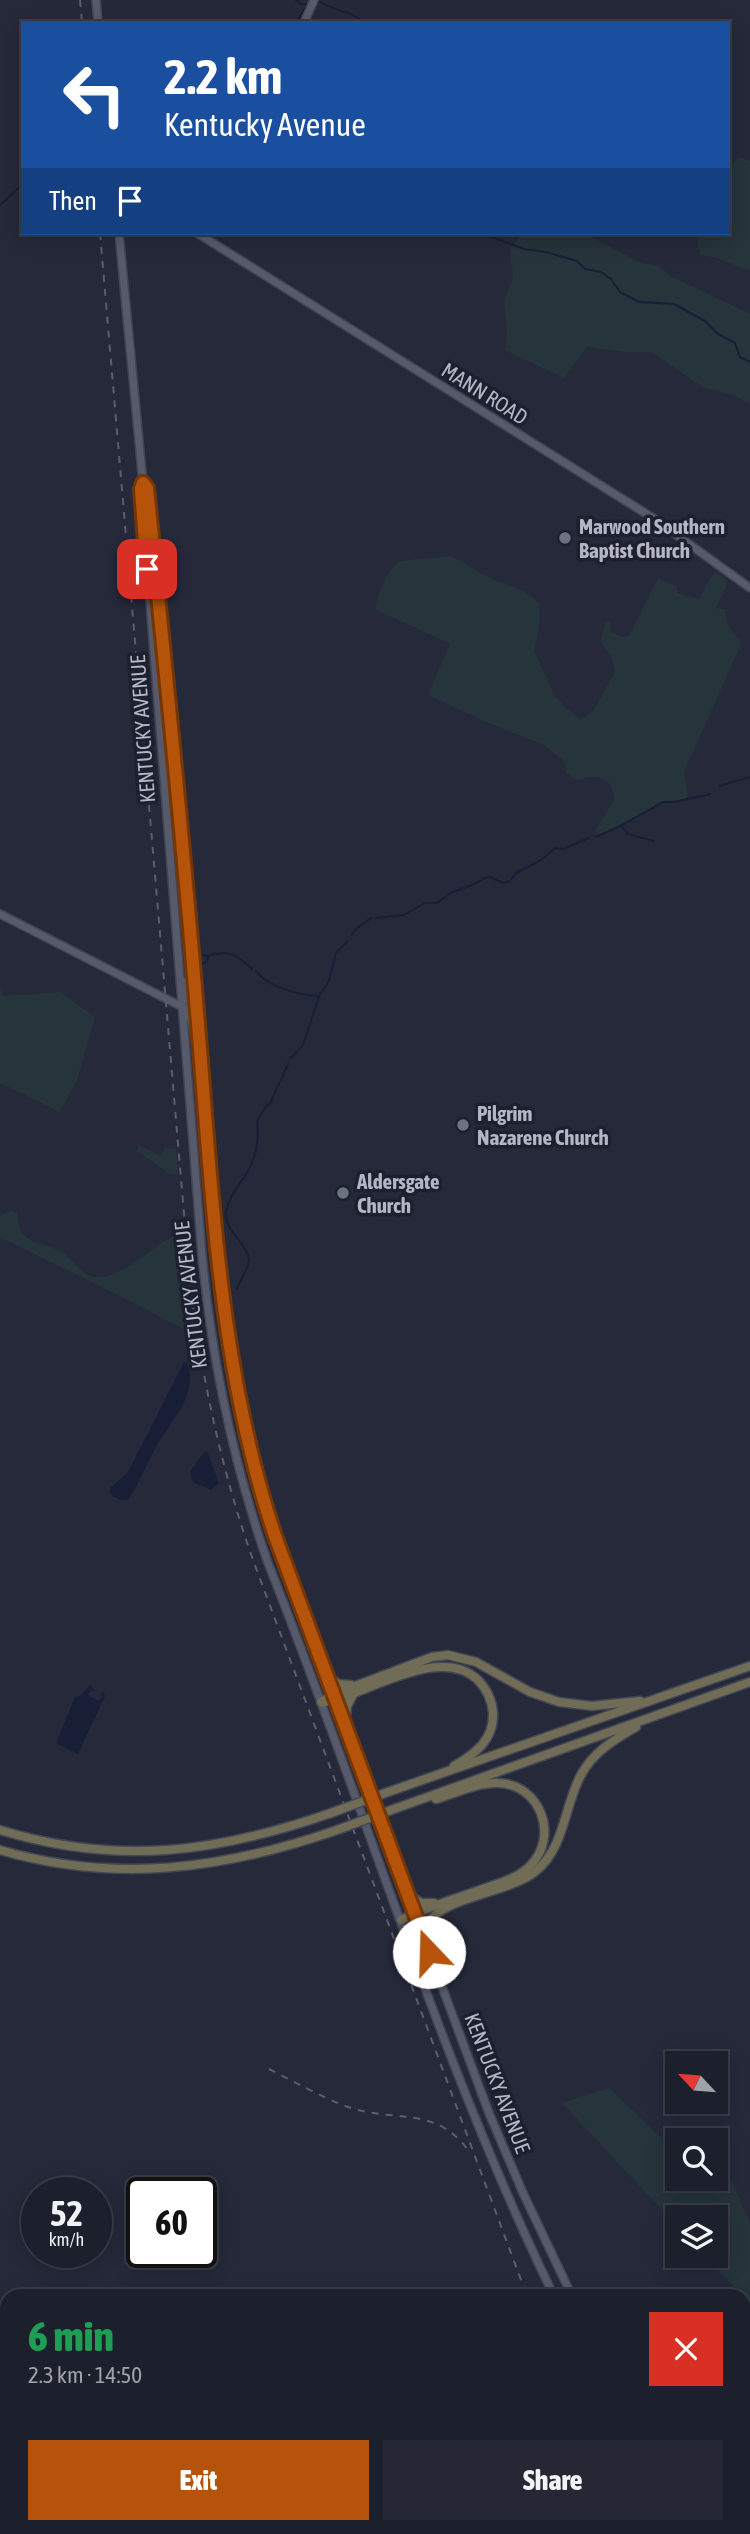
<!DOCTYPE html>
<html lang="en">
<head>
<meta charset="utf-8">
<style>
  body { margin:0; font-family:"Asap Condensed",sans-serif; background:#252734; color:#f1f3f6; height:100vh; display:flex; flex-direction:column; font-size:26px; white-space:nowrap }
  * { box-sizing:border-box; margin:0 }
  p { font-size:23px; color:#a0a2a9 }
  .icon { flex:none; width:38px; height:38px; fill:none; stroke:currentColor; stroke-width:2; stroke-linecap:round; stroke-linejoin:round }
  .map { position:relative; flex:1; overflow:hidden }
  .details { position:absolute; left:0px; top:2289px; width:751px; height:245px; display:flex; flex-direction:column; background:#1c1f2c; border-radius:21px 21px 0 0; box-shadow:0 4px 18px #0003,0 0 0 2px #3a3d48 }
  .details>* { flex:none }
  .banner { position:absolute; left:21px; top:21px; width:709px; height:214px; border-radius:0px; box-shadow:0 4px 18px #0003,0 0 0 2px #3a3d48; background:#1a4fa0; color:#fff; overflow:hidden }
  .needle { width:46px; rotate:296deg }
  .controls { position:absolute; left:665px; top:2051px; display:grid; gap:14px }
  .controls a { display:grid; place-items:center; width:63px; height:63px; border-radius:0px; background:#1c1f2c; box-shadow:0 4px 18px #0003,0 0 0 2px #3a3d48; font-size:35px }
  .speed { position:absolute; left:21px; top:2177px; display:flex; gap:14px; font-size:35px; font-weight:700; text-align:center }
  .speed>* { display:grid; place-content:center; width:91px; height:91px; border-radius:50%; background:#1c1f2c; box-shadow:0 4px 18px #0003,0 0 0 2px #3a3d48; line-height:1 }
  .speed small { font-size:18px; font-weight:400 }
  .speed .limit { border:4px solid #111; border-radius:10px; background:#fff; color:#111 }
  .pin { position:absolute; display:grid; place-items:center; width:60px; height:60px; color:#fff; margin:-30px; border-radius:14px; box-shadow:0 4px 10px #0006 }
  .me { position:absolute; width:77px; margin:-38px; rotate:339deg; stroke-linejoin:round; filter:drop-shadow(0 0 5px #0008) }
  .turn { display:flex; align-items:center; gap:24px; height:147px; padding:0 28px; font-size:32px }
  .turn .icon { width:91px; height:91px; stroke-width:2.5 }
  .turn b { display:block; font-size:49px; line-height:60px }
  .then { display:flex; align-items:center; height:66px; padding:0 28px; background:#0003; gap:14px; font-size:26px }
  .round { display:grid; place-items:center; flex:none; width:74px; height:74px; border-radius:0px; background:#252734 }
  .headline { display:flex; align-items:center; justify-content:space-between; height:119px; padding:0 28px }
  h1 { font-size:42px; font-weight:800; line-height:52px; color:#1e9e55 }
  .primary-button { display:flex; gap:14px; margin-top:auto; padding:14px 28px }
  .primary-button a { flex:1; height:80px; border-radius:0px; background:#b45309; color:#fff; font-size:28px; font-weight:800; line-height:80px; text-align:center }
  .primary-button a+a { background:#252734; color:#f1f3f6 }
  .map>svg:first-child { display:block }
  .green { fill:#26343b }
  .water { fill:#191e37 }
  .lines { fill:none; stroke-linecap:round; stroke-linejoin:round }
  .stream { stroke:#191e37; stroke-width:2 }
  .major-casing { stroke:#414453; stroke-width:10 }
  .highway-casing { stroke:#434655; stroke-width:11 }
  .major { stroke:#565a6a; stroke-width:7 }
  .highway { stroke:#706c56; stroke-width:8 }
  .rail { stroke:#5a5e71; stroke-width:2; stroke-dasharray:7 7; stroke-linecap:butt }
  .highway-bridge-casing { stroke:#434655; stroke-width:11; stroke-linecap:butt }
  .highway-bridge { stroke:#706c56; stroke-width:8 }
  .route-casing { stroke:#753606; stroke-width:18 }
  .route { stroke:#b45309; stroke-width:12 }
  .worship-dot { fill:#6b7280; stroke:#1d202f; stroke-width:2.5 }
  .labels { text-anchor:middle; dominant-baseline:central; stroke-width:7; stroke-linejoin:round; paint-order:stroke }
  .street-label { font-size:21px; fill:#b4b6c6; stroke:#1d202f }
  .poi-label { font-size:21px; font-weight:bold; fill:#b4b6c6; stroke:#1d202f; text-anchor:start }
</style>
</head>
<body>
<div class="map">
<svg width="750" height="2534" viewBox="0 0 750 2534">
  <rect width="100%" height="100%" fill="#25293a"/>
  <!-- green -->
  <g class="green">
    <polygon points="740,157 750,161 750,271 717,258 701,255 698,247 698,233 728,233 728,168"/>
    <polygon points="523,233 584,233 640,263 659,266 671,276 750,314 750,404 731,394 704,388 651,352 625,352 587,347 564,378 505,350 507,329 504,301 513,277 510,249"/>
    <path d="M451,556L494,580L524,591L539,603V628L534,651L554,694L565,707L581,720L594,710L615,672L611,655L602,644L601,639L606,621L610,622V631L623,637L629,636L658,578L677,587V593L699,599L710,578L716,572L726,579L727,585L716,608L725,609C726,622 730,632 740,640V647L684,772L688,795L686,800L663,802L622,825L600,834L594,832L614,800C613,776 596,773 577,781L566,773L565,762L546,746L479,719L428,695L450,644L375,609C378,594 386,569 401,561C404,560 444,557 451,556Z"/>
    <polygon points="0,989 4,996 60,992 95,1017 77,1080 60,1112 0,1083"/>
    <polygon points="139,1145 161,1156 165,1148 176,1149 178,1174 170,1174 137,1151"/>
    <path d="M11,1210L17,1213C19,1218 18,1224 20,1229C26,1244 50,1245 62,1252C71,1258 77,1268 86,1274C115,1290 152,1242 181,1233L193,1334L124,1298L0,1237V1216Z"/>
    <polygon points="609,2088 677,2153 677,2179 716,2179 716,2169 726,2168 750,2223 750,2304 705,2256 716,2256 716,2217 677,2217 677,2226 562,2103"/>
  </g>
  <!-- water -->
  <g class="water">
    <path d="M184,1362L187,1363C199,1395 170,1422 156,1447C147,1464 139,1483 128,1500H121L112,1496L109,1490C114,1482 123,1479 129,1470Z"/>
    <polygon points="207,1451 219,1483 211,1490 193,1482 190,1472 203,1453"/>
    <polygon points="90,1685 95,1691 91,1690 88,1695 99,1701 102,1697 101,1692 104,1693 105,1696 78,1754 56,1743 75,1697 80,1696"/>
    <polygon points="0,2509 7,2512 7,2527 40,2527 54,2534 12,2534 0,2528"/>
  </g>
  <g class="lines">
    <!-- stream -->
    <g class="stream">
      <polyline points="296,0 301,4 307,4"/>
      <path d="M317,2H320C335,11 352,11 365,23"/>
      <polyline points="296,23 308,4"/>
      <polyline points="0,205 23,184"/>
      <polyline points="481,233 524,249 546,252 577,261 585,269 601,272 611,279 620,292 639,302 674,304 705,321 718,334 735,343 740,357 750,362"/>
      <polyline points="719,786 750,777"/>
      <polyline points="622,827 628,834 654,841"/>
      <polyline points="596,837 622,825 663,802 674,802 710,794"/>
      <polyline points="196,917 200,955 207,956"/>
      <polyline points="377,918 404,915 425,903 437,903 450,893 470,886 485,878 490,877 503,883 510,881 516,873 541,860 555,848 563,849 589,838"/>
      <polyline points="352,935 356,929 371,918"/>
      <path d="M202,964L207,961L208,956C230,949 237,955 252,969"/>
      <path d="M256,971C268,987 298,995 318,996"/>
      <polyline points="291,1058 303,1045 319,996 329,981 336,953 347,942"/>
      <path d="M237,1289C240,1281 249,1268 249,1259C248,1245 223,1229 226,1211C229,1196 240,1184 247,1173C257,1157 259,1139 257,1121L266,1106L270,1104L288,1064"/>
    </g>
    <defs>
      <g id="major">
        <polyline points="96,0 98,23"/>
        <polyline points="304,23 314,0"/>
        <path d="M119,233L143,483L141,489L202,1255C212,1361 233,1463 268,1563C365,1806 439,2060 554,2296"/>
        <polyline points="197,233 653,518 750,588"/>
        <path d="M143,483L147,488C165,660 182,833 197,1005C207,1128 211,1252 233,1374C245,1443 266,1509 289,1576L489,2113L523,2193L572,2296"/>
        <polyline points="0,914 198,1015"/>
        <polyline points="183,982 188,1000 195,1013"/>
        <polyline points="184,1010 191,1020 196,1044"/>
        <polyline points="678,2527 681,2534"/>
        <polyline points="688,2527 692,2534"/>
        <polyline points="695,2527 698,2534"/>
        <polyline points="721,2527 735,2534"/>
        <polyline points="712,2534 724,2529"/>
      </g>
      <g id="highway">
        <polyline points="327,1677 339,1684 351,1685"/>
        <polyline points="321,1702 334,1694 432,1657 448,1655 476,1662 530,1692 559,1702 592,1706 640,1701"/>
        <path d="M324,1702C367,1695 439,1644 477,1679C486,1688 492,1700 493,1713C494,1740 475,1754 454,1766"/>
        <polyline points="345,1727 347,1706 354,1693"/>
        <polyline points="388,1792 750,1666"/>
        <polyline points="394,1809 750,1682"/>
        <path d="M0,1830C118,1866 216,1853 331,1813"/>
        <path d="M0,1850C116,1884 225,1869 337,1830"/>
        <polyline points="407,1893 421,1903 434,1903"/>
        <path d="M401,1920C425,1908 451,1900 477,1891C495,1884 516,1880 530,1866C560,1836 540,1784 498,1783C478,1782 454,1794 436,1799"/>
        <path d="M429,1952L428,1924C441,1897 510,1893 536,1871C565,1847 564,1806 581,1775C593,1752 615,1739 636,1727"/>
      </g>
    </defs>
    <!-- major casing -->
    <use href="#major" class="major-casing"/>
    <!-- highway casing -->
    <use href="#highway" class="highway-casing"/>
    <!-- major -->
    <use href="#major" class="major"/>
    <!-- highway -->
    <use href="#highway" class="highway"/>
    <!-- rail -->
    <g class="rail">
      <polyline points="80,0 82,23"/>
      <path d="M100,233L189,1272C200,1370 220,1466 253,1560L527,2296"/>
      <path d="M269,2069C295,2082 321,2097 348,2107C393,2123 435,2105 468,2150"/>
      <polyline points="613,2527 615,2534"/>
    </g>
    <defs>
      <g id="highway-bridge">
        <polyline points="331,1813 388,1792"/>
        <polyline points="337,1830 394,1809"/>
      </g>
    </defs>
    <!-- highway-bridge casing -->
    <use href="#highway-bridge" class="highway-bridge-casing"/>
    <!-- highway-bridge -->
    <use href="#highway-bridge" class="highway-bridge"/>
  </g>
  <g class="lines">
    <defs>
      <path id="route" d="M147,569L141,489L143,483L147,488C165,663 183,837 197,1012C212,1189 218,1366 275,1536L429,1952"/>
    </defs>
    <!-- route casing -->
    <use href="#route" class="route-casing"/>
    <!-- route -->
    <use href="#route" class="route"/>
  </g>
  <!-- markers -->
  <g class="worship-dot">
    <circle cx="565" cy="538" r="7"/>
    <circle cx="463" cy="1125" r="7"/>
    <circle cx="343" cy="1193" r="7"/>
  </g>
  <g class="labels">
    <!-- street labels -->
    <g class="street-label">
      <text transform="translate(485 393) rotate(32)">MANN ROAD</text>
      <text transform="translate(142 729) rotate(-94)">KENTUCKY AVENUE</text>
      <text transform="translate(190 1295) rotate(-97)">KENTUCKY AVENUE</text>
      <text transform="translate(498 2083) rotate(69)">KENTUCKY AVENUE</text>
    </g>
    <!-- poi labels -->
    <g class="poi-label">
      <text x="579" y="526">Marwood Southern<tspan x="579" dy="24">Baptist Church</tspan></text>
      <text x="477" y="1113">Pilgrim<tspan x="477" dy="24">Nazarene Church</tspan></text>
      <text x="357" y="1181">Aldersgate<tspan x="357" dy="24">Church</tspan></text>
    </g>
  </g>
</svg>
<div class="controls">
<a><svg class="needle" viewBox="-14 -14 28 28"><path d="M0-13l5 13h-10z" fill="#e53935"/><path d="M0 13l5-13h-10z" fill="#a0a2a9"/></svg></a>
<a><svg class="icon" aria-label="search" viewBox="0 0 24 24"><circle cx="10" cy="10" r="6"/><path d="M15 15l6 6"/></svg></a>
<a><svg class="icon" aria-label="layers" viewBox="0 0 24 24"><path d="M12 4l9 5-9 5-9-5zM3 14l9 5 9-5"/></svg></a>
</div>
<div class="speed"><div>52<small>km/h</small></div><div class="limit">60</div></div>
<div class="pin" style="left:147px;top:569px;background:#d93025"><svg class="icon" aria-label="arrive" viewBox="0 0 24 24"><path d="M6 21V4h12l-3 4 3 4H6"/></svg></div>
<svg class="me" style="left:429px;top:1952px" viewBox="-20 -20 40 40"><circle r="19" fill="#fff"/><path d="M0-13L10 11 0 6-10 11z" fill="#b45309"/></svg>
<div class="banner">
<div class="turn"><svg class="icon" aria-label="left" viewBox="0 0 24 24"><path d="M17 20v-9H6M10 6l-5 5 5 5"/></svg><div><b>2.2 km</b>Kentucky Avenue</div></div>
<div class="then">Then<svg class="icon" aria-label="arrive" viewBox="0 0 24 24"><path d="M6 21V4h12l-3 4 3 4H6"/></svg></div>
</div>
<section class="details">
<div class="headline"><div><h1>6 min</h1><p>2.3 km · 14:50</p></div><a class="round" style="background:#d93025;color:#fff"><svg class="icon" aria-label="close" viewBox="0 0 24 24"><path d="M6 6l12 12M18 6L6 18"/></svg></a></div>
<div class="primary-button"><a>Exit</a><a>Share</a></div>
</section>
</div>
</body>
</html>
